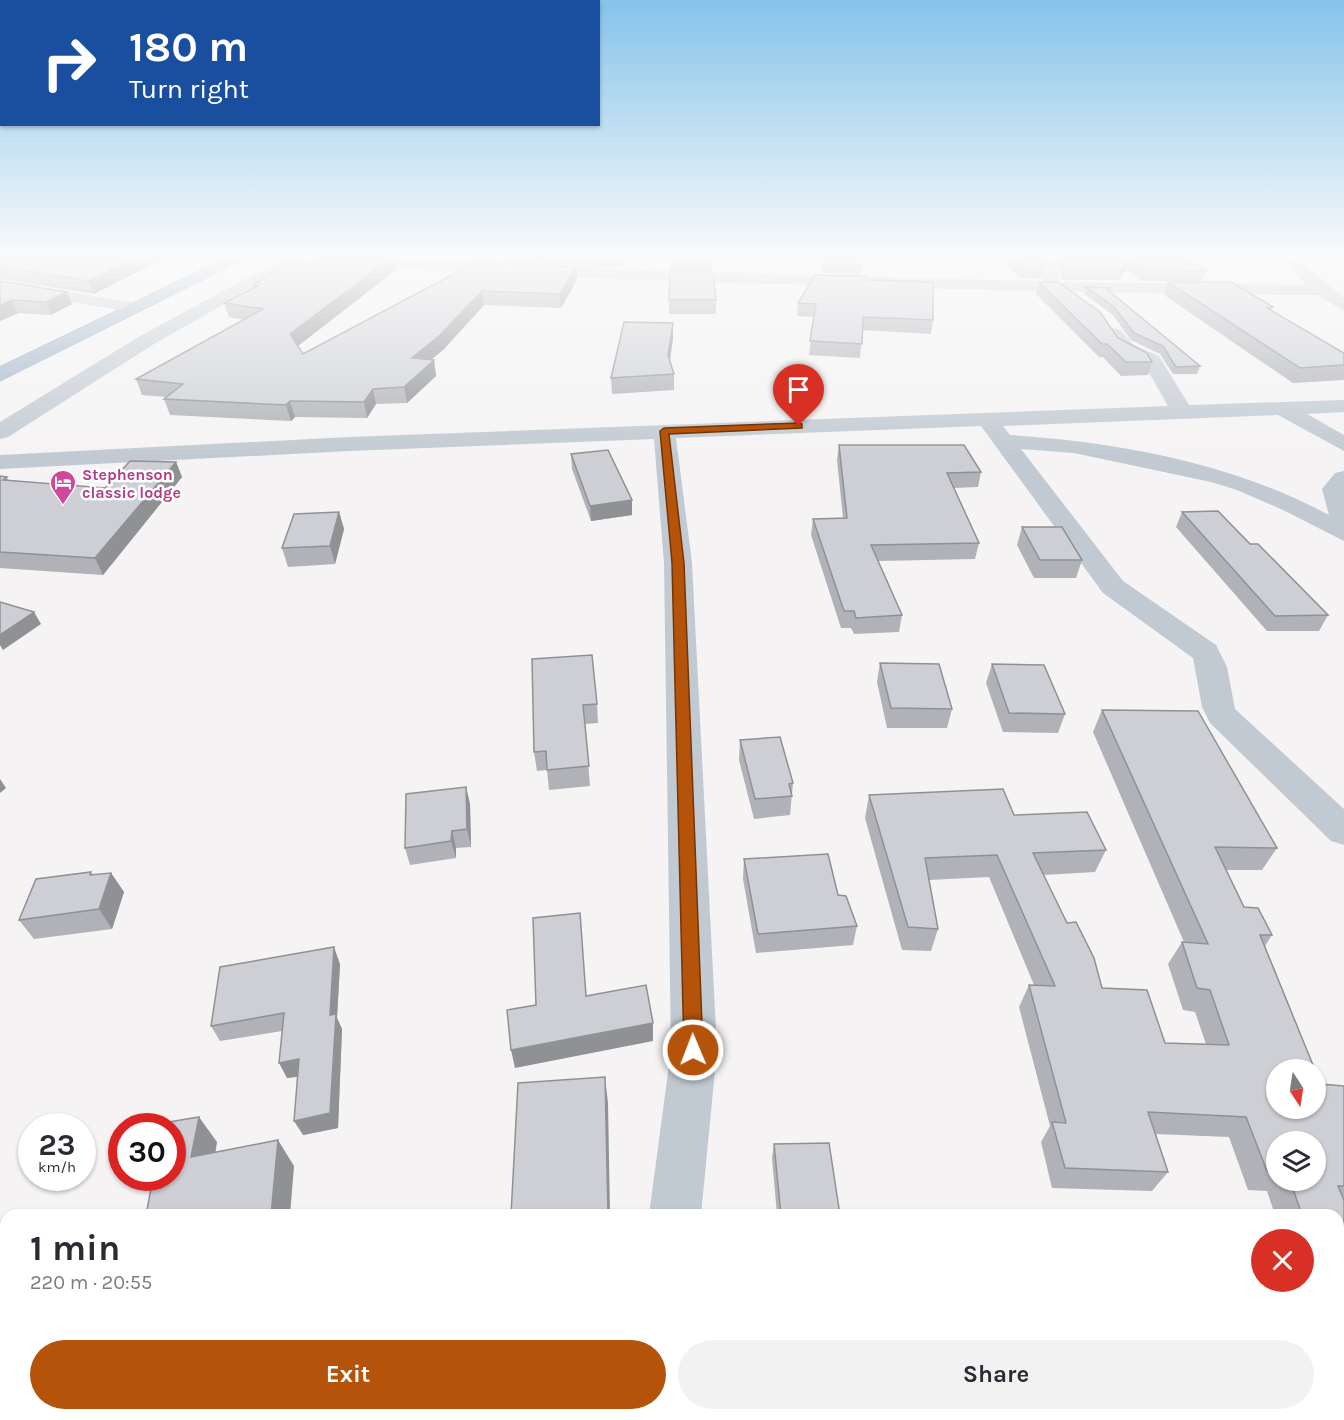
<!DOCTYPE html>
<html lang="en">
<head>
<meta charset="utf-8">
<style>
  body { margin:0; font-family:Karla,sans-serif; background:#f2f2f3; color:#2b2b33; height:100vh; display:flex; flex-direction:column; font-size:22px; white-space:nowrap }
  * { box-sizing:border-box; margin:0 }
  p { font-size:20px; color:#7c7c81 }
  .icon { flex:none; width:33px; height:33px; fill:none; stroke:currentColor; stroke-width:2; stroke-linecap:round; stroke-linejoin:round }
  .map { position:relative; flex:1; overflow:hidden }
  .sheet { position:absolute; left:0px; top:1209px; width:1344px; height:212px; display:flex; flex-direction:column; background:#fff; border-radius:18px 18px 0 0; box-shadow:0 2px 4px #0004 }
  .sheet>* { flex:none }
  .top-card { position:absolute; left:0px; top:0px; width:600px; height:126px; box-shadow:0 2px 4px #0004; background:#1a4fa0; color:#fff; overflow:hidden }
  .needle { width:39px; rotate:168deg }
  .controls { position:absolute; left:1266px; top:1059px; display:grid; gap:12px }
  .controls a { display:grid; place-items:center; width:60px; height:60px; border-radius:50%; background:#fff; box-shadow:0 2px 4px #0004; font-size:30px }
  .speed { position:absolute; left:18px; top:1113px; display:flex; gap:12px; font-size:30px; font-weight:700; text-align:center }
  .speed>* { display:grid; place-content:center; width:78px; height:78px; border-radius:50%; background:#fff; box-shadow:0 2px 4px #0004; line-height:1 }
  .speed small { font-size:15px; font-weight:400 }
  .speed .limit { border:9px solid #d22; background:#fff; color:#111 }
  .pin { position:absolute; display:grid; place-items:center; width:51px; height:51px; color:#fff; margin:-62px -26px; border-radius:50% 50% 50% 0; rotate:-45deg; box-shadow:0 0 6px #0007 }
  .pin .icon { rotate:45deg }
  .me { position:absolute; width:66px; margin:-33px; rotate:359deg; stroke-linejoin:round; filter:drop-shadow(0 0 4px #0008) }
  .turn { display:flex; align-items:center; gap:21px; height:126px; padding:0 30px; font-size:27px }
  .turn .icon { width:78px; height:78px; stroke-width:2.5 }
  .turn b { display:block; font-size:42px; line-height:51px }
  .round { display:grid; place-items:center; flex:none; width:63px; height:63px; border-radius:32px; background:#f2f2f3 }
  .head { display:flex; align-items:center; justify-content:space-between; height:102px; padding:0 30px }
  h1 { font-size:36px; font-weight:700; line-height:45px }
  .cta { display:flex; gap:12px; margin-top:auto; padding:12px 30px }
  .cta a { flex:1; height:69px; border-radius:36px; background:#b45309; color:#fff; font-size:24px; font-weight:700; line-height:69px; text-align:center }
  .cta a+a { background:#f2f2f3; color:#2b2b33 }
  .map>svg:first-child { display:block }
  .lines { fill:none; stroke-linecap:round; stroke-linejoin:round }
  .trunk-casing { stroke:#7690ad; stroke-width:1 }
  .minor { fill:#c1cad2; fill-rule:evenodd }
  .trunk { fill:#9fb4c9; fill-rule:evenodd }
  .wall { fill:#b0b2b7; fill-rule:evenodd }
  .shaded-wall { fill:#909195 }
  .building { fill:#cdcfd5; stroke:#909195; stroke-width:1.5 }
  .route { fill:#b45309; stroke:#753606; stroke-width:1.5 }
  .labels { text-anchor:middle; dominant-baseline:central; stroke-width:5; stroke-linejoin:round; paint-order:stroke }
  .far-hotel-label { font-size:16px; font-weight:bold; fill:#b23c85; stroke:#fff; text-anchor:start }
</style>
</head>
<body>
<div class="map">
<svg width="1344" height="1420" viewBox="0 0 1344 1420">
  <rect width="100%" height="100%" fill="#f5f3f3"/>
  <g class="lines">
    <defs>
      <polygon id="trunk" points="226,258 247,258 0,381 0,367"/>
    </defs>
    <!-- trunk casing -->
    <use href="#trunk" class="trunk-casing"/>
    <!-- minor -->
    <g class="minor">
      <polygon points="284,258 305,258 154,344 8,437 0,439 0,422 140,336"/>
      <path d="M334,258H404L682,272L1043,281L1040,261L1042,258H1059L1056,262L1060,282L1307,285L1280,258H1298L1344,298V311L1318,295C1147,294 978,290 808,285C652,281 497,276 342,263Z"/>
      <polygon points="0,280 136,303 145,308 136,313 0,290"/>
      <path d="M1113,328L1120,330L1134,345L1159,356L1189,405L1344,400V412L1307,414L1344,435V451L1278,415L1003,426L1010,435C1119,442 1232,463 1329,515L1322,489L1335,473L1344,471V541L1283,510L1237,490L1211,482L1074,453L1021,449L1123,581L1216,645L1227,667L1235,709L1344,809V845L1331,841L1210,723L1202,707L1193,658L1103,593L981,426L676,438L692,563L717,1050L701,1215H649L671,1050L664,563L654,439L349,451L0,469V455L349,437L1168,406L1144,364L1120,353L1104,334L1106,330Z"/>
      <rect x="637" y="1414" width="60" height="6"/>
    </g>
    <!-- trunk -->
    <use href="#trunk" class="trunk"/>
  </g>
  <!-- wall -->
  <g class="wall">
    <polygon points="0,258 164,258 94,294 0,279"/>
    <polygon points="323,258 395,258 397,269 298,346 303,354 478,261 576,267 577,280 561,308 484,305 443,350 430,360 434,360 436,376 407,403 376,404 367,418 295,417 291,421 170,415 164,399 166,397 142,395 136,379 244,320 229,317 224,303 254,288 253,285 316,263"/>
    <polygon points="504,258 628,258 621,267 505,261"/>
    <polygon points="670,258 712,258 711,270 670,269"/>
    <polygon points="1001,258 1041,258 1043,268 1040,279 1020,278"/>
    <polygon points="1059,258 1185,258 1206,271 1202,281 1142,281 1126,270 1118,280 1062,280 1058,263"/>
    <polygon points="822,267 861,267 860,274 822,273"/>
    <polygon points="867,280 933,320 931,334 862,330 860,358 809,355 814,317 797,316 798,303"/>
    <polygon points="0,281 72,304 51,315 18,313 0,321"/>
    <polygon points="1039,282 1152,362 1148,375 1121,376 1103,357 1099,357 1036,294"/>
    <polygon points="1168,282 1273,307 1272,311 1344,353 1344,380 1293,383 1164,295"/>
    <polygon points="1086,287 1109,288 1109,291 1200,366 1197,374 1173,374 1160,354 1131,340 1112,314 1084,294"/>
    <rect x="669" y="300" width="47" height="14"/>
    <polygon points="673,323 673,338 670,361 674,374 674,390 612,394 611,378"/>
    <polygon points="839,445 981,472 978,487 953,488 979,543 975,559 878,561 902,615 899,632 854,634 851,628 841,628 811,535 813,519 843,518 837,460"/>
    <polygon points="571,454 632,515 591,521 572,469"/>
    <polygon points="176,462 182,477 103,575 0,568 0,476 7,477 8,480 105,488"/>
    <polygon points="339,512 344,529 335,564 288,567 282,548"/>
    <polygon points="1182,512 1250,544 1328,615 1319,631 1267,631 1176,527"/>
    <polygon points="1022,527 1082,560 1076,578 1034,578 1017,545"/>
    <polygon points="532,659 597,704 598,723 585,724 590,786 549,790 547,770 537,771 534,752"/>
    <polygon points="880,663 952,709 947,728 887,728 877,682"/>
    <polygon points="992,664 1065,714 1058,733 1003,732 986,683"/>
    <path d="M1102,710L1277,848L1262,870H1226L1244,907L1272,935L1265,946L1321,1084L1344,1086V1289L1338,1288V1215H1275L1267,1191L1248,1190L1229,1137L1155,1134L1168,1172L1152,1191L1052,1188L1041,1142L1050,1126L1019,1007L1029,985H1034L989,877L929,880L938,929L931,951L902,950L865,818L869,795L1014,815L1106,850L1095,872L1043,875L1067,923L1102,988L1165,1043L1206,1044L1195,1012L1183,1010L1168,964L1182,942H1184L1093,732ZM1276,1142L1316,1180H1276Z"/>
    <polygon points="740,740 793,783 790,815 754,819 739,760"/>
    <polygon points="466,787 470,804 471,847 456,848 456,858 410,865 405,848"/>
    <polygon points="744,859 838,895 857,926 853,945 756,953 743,879"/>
    <polygon points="91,872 93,875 111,873 124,892 112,929 34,939 19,920"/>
    <polygon points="340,964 337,1018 342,1029 338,1128 303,1135 298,1077 287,1078 282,1031 220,1041 211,1026"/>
    <polygon points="774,1144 840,1215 777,1215 772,1158"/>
    <polygon points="950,1414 969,1414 951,1417"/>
    <polygon points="1109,1414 1196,1414 1198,1420 1112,1420"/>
  </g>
  <!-- shaded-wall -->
  <g class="shaded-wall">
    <polygon points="135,258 164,258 94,294 89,281"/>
    <polygon points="391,258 395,258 397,269 294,349 290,334"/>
    <polygon points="621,258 628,258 621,267"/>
    <polygon points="1129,259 1126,270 1118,280 1121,270"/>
    <polygon points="576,267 577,280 561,308 560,294"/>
    <polygon points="482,291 484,305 443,350 415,373 412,358"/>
    <polygon points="67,292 72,304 51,315 46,302"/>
    <polygon points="12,300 18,313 0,321 0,305"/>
    <polygon points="673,323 673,338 668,371 668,355"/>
    <polygon points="434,360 436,376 407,403 404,387"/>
    <polygon points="373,389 376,404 367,418 364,402"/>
    <polygon points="290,401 295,417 291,421 286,405"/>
    <polygon points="176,462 182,477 103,575 95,558"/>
    <polygon points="632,500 632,515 591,521 590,506"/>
    <polygon points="339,512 344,529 335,564 330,546"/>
    <polygon points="34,612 41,624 3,650 0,645 0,635"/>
    <polygon points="0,779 6,788 0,793"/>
    <polygon points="466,787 470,804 471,847 467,829"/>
    <polygon points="452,831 456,848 456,858 451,841"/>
    <polygon points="111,873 124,892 112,929 99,909"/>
    <polygon points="334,947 340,964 337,1018 342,1029 338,1128 303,1135 294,1121 330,1015"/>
    <polygon points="653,1023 653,1041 515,1068 511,1050"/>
    <polygon points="299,1059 307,1075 287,1078 279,1063"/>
    <polygon points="605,1077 608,1103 610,1215 608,1215"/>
    <polygon points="199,1117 217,1142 211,1182 191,1157"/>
    <polygon points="278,1140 294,1166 290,1215 271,1215"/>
    <polygon points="177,1212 180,1215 163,1215"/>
    <polygon points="297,1414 317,1414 316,1420 297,1420"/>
    <rect x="603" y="1414" width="3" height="6"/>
  </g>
  <!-- building -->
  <g class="building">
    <polygon points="0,258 135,258 89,281 0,267"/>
    <polygon points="323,258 391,258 290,334 303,354 478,261 576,267 560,294 482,291 440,335 412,358 434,360 404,387 373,389 364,402 290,401 286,405 164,399 183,384 136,379 263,309 224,303 258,286 253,285 291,261 316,263"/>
    <polygon points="827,258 858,258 861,267 822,267"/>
    <polygon points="1013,258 1041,258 1043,268 1023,268"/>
    <polygon points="1062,258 1185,258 1206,271 1146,270 1129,259 1121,270 1065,269"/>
    <polygon points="670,270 713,271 716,300 669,300"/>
    <polygon points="815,275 866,276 867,280 933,282 933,320 863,317 862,344 810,341 816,304 798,303"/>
    <polygon points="0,281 67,292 46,302 12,300 0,305"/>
    <polygon points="1039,282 1058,282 1100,312 1118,338 1147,353 1152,362 1126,362 1107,344 1102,344"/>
    <polygon points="1168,282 1231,282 1273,307 1267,308 1344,353 1344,365 1300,368"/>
    <polygon points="1086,287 1109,288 1108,290 1200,366 1176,367 1163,346 1134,333 1114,307"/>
    <polygon points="624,322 673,323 668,355 674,374 611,378"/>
    <polygon points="839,445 964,445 981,472 947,473 979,543 871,545 902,615 856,618 854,611 844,611 813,519 847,518"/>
    <polygon points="608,450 632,500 590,506 571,454"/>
    <polygon points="130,461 176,462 95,558 0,552 0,476 7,477 3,480 105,488"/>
    <polygon points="1218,511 1250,544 1258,544 1328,615 1275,616 1182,512"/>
    <polygon points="339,512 330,546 282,548 294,514"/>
    <polygon points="1022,527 1062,527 1082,560 1040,560"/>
    <polygon points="0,602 34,612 0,635"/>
    <polygon points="592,655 597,704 583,705 589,766 547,770 546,751 534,752 532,659"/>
    <polygon points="880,663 939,664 952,709 891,708"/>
    <polygon points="992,664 1044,665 1065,714 1009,713"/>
    <polygon points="1102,710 1198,711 1277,848 1215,847 1244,907 1258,908 1272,935 1260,935 1315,1070 1276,1070 1276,1108 1316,1108 1316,1071 1321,1084 1344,1086 1344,1186 1338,1186 1344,1200 1344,1269 1338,1268 1338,1215 1302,1215 1290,1180 1316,1180 1316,1142 1276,1142 1276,1171 1267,1171 1246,1117 1148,1112 1168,1172 1065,1168 1052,1122 1066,1123 1029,985 1055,986 997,855 925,858 938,929 908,927 869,795 1003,789 1014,815 1087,812 1106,850 1033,853 1067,923 1076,922 1094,958 1102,988 1147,990 1165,1043 1229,1045 1210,990 1197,988 1182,942 1208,944"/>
    <polygon points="780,737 793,783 789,784 792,796 755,799 740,740"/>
    <polygon points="466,787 467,829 452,831 451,841 405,848 406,794"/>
    <polygon points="828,854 838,895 846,896 857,926 758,934 744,859"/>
    <polygon points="91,872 90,875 111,873 99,909 19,920 36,879"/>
    <polygon points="580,913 586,996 646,985 653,1023 511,1050 507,1010 536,1005 533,918"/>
    <polygon points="334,947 330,1015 336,1014 330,1113 294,1121 299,1059 279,1063 284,1013 211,1026 220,967"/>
    <polygon points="605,1077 608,1215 511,1215 518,1083"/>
    <polygon points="199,1117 191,1157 278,1140 271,1215 177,1215 177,1212 163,1215 146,1215 153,1178 172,1178 172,1126 162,1126 163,1123"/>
    <polygon points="829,1143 840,1215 781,1215 774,1144"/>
    <polygon points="111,1414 297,1414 297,1420 110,1420"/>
    <polygon points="504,1414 603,1414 603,1420 503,1420"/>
    <polygon points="1129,1414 1196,1414 1198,1420 1131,1420"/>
  </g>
  <!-- sky -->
  <linearGradient id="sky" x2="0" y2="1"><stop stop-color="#85c3ea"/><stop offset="0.56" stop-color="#fafafa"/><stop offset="1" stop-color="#fafafa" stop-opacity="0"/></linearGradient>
  <rect width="1344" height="457" fill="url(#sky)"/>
  <!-- route -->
  <polygon class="route" points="799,423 802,424 802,428 669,434 684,563 703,1050 700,1056 693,1059 687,1056 684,1050 672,563 660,431 664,428"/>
  <!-- icons -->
  <defs>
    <symbol id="hotel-pin" viewBox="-11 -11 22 30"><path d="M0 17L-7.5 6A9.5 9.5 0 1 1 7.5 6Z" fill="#d1479c" stroke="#fff"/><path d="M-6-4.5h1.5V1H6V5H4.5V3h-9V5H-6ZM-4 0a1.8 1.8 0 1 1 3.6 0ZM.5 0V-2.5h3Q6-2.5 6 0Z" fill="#fff"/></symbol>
  </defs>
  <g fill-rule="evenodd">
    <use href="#hotel-pin" x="48" y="468" width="30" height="40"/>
  </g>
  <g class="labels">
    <!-- far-hotel labels -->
    <g class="far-hotel-label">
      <text x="82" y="474">Stephenson<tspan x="82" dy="18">classic lodge</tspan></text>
    </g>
  </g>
</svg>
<div class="controls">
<a><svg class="needle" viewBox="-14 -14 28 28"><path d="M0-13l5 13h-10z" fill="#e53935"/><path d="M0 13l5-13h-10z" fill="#7c7c81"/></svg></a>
<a><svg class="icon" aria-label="layers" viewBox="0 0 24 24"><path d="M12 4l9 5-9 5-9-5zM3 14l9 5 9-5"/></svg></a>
</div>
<div class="speed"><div>23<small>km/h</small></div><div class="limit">30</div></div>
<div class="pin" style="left:799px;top:426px;background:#d93025"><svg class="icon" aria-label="arrive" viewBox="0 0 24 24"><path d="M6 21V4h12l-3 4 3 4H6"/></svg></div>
<svg class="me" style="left:693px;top:1050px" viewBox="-20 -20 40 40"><circle r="17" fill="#b45309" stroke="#fff" stroke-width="3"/><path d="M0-11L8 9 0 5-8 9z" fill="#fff"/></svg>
<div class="top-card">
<div class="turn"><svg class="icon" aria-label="right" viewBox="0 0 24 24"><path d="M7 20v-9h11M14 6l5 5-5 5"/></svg><div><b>180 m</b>Turn right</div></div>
</div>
<section class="sheet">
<div class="head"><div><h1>1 min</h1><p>220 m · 20:55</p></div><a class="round" style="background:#d93025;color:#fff"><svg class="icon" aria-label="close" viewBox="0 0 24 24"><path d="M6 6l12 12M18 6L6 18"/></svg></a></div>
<div class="cta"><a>Exit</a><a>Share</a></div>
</section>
</div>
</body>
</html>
